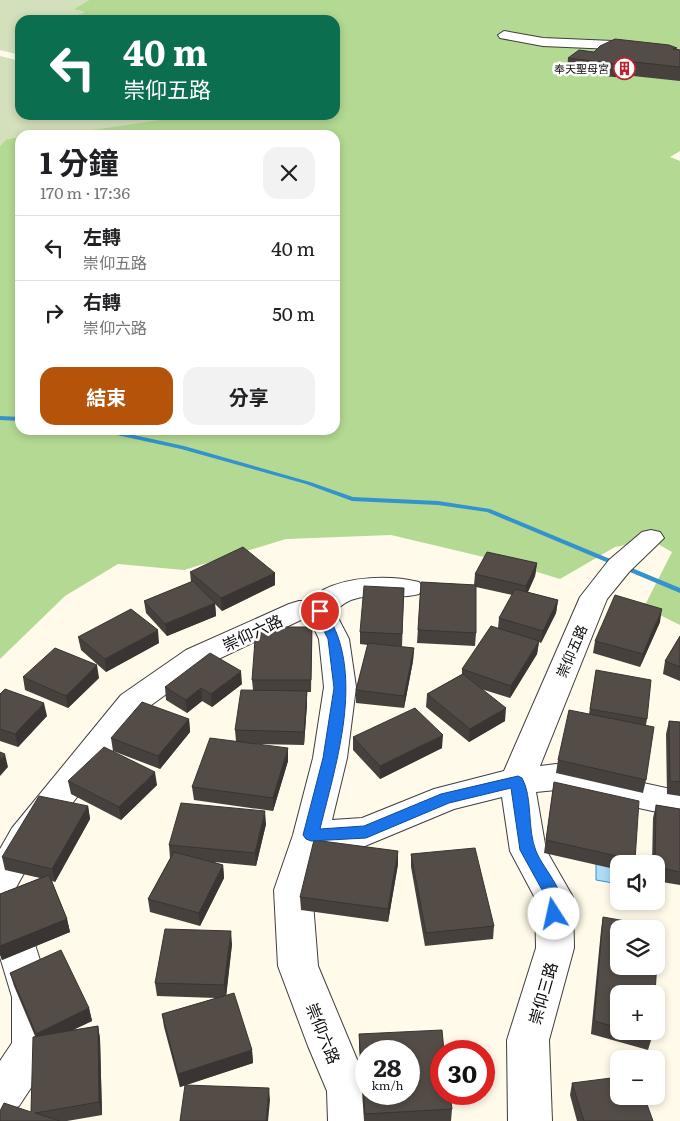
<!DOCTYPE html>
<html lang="zh-TW">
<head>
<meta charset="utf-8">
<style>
  body { margin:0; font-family:Literata,"Noto Sans TC",serif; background:#f2f2f2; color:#202124; height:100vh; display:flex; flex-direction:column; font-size:19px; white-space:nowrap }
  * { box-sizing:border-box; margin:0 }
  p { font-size:16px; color:#757577 }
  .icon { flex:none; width:28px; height:28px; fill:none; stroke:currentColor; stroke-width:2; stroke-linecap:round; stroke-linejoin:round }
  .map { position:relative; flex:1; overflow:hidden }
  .side { position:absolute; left:15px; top:130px; width:325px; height:305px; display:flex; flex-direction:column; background:#fff; border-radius:15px; box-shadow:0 2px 8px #0003 }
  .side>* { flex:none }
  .guide { position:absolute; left:15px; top:15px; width:325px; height:105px; border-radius:15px; box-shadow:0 2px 8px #0003; background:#0b6e4f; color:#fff; overflow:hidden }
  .controls { position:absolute; left:610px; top:855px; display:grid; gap:10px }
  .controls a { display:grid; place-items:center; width:55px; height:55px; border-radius:10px; background:#fff; box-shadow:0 2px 8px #0003; font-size:25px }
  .speed { position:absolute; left:355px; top:1040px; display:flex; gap:10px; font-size:25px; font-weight:700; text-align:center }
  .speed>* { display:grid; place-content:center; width:65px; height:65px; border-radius:50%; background:#fff; box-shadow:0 2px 8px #0003; line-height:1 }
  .speed small { font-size:12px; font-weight:400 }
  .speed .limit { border:8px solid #d22; background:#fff; color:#111 }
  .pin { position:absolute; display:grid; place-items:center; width:42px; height:42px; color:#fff; margin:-21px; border:2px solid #fff; border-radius:50%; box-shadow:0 1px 5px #0007 }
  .me { position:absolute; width:55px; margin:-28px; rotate:350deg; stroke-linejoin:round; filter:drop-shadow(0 0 4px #0008) }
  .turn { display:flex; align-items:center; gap:18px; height:105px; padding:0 25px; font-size:22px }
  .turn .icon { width:65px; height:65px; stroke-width:2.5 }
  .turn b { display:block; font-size:35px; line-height:42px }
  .round { display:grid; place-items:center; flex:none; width:52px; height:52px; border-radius:15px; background:#f2f2f2 }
  .head { display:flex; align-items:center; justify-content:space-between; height:85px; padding:0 25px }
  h1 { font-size:30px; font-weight:700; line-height:38px }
  .cta { display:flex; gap:10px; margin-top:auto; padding:10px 25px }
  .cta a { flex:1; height:58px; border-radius:15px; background:#b45309; color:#fff; font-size:20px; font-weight:700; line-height:58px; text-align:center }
  .cta a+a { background:#f2f2f2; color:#202124 }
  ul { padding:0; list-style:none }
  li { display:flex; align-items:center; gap:15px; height:65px; padding:0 25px; border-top:1px solid #e0e0e0 }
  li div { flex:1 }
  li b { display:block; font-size:19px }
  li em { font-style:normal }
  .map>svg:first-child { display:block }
  .forest { fill:#b3d992 }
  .cemetery { fill:#d4dfbb }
  .water { fill:#addcf6; stroke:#3493ce }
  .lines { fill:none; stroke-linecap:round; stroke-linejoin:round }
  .stream { fill:#3493ce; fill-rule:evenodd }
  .minor-casing { stroke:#3e3e3e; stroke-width:2 }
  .minor { fill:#fff; fill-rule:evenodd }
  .wall { fill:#47413d }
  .shaded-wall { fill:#3a3532 }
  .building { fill:#534c47; stroke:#3a3532; fill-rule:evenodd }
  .route { fill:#1a73e8; stroke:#114b97 }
  .labels { text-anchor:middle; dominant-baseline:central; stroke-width:5; stroke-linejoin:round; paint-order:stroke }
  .far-poi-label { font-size:11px; fill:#0b0b0b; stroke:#fff; text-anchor:end }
  .street-label { font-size:14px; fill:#0b0b0b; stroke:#fff }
  .near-street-label { font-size:16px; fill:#0b0b0b; stroke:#fff }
</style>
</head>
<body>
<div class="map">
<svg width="680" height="1121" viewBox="0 0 680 1121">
  <rect width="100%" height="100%" fill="#fffae9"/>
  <!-- forest -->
  <polygon class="forest" points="89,0 680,0 680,151 670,157 680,161 680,625 644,607 672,552 651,540 615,547 560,579 505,562 391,535 286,539 184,570 118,564 65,596 0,659 0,146 6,139 20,137 20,430 335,430 335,135 41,135 193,115 335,115 335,20 66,20 84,12 73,9"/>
  <!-- cemetery -->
  <g class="cemetery">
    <polygon points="0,0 89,0 74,9 85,12 66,20 20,20 20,55 0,50"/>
    <path d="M0,56L20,61V115H193C136,123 78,135 20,135V137L6,139L0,146Z"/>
  </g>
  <!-- water -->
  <polygon class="water" points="596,861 619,865 619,884 596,880"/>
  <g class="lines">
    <!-- stream -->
    <g class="stream">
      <polygon points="0,416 20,417 20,421 0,420"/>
      <polygon points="100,430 111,430 184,446 310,482 353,497 438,501 490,509 680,588 680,593 487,512 438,505 352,501 306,484 181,449 103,432"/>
    </g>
    <defs>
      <g id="minor">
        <polygon points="504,31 543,38 613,41 680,55 680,63 613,49 543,46 500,38 498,35"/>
        <path d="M651,530L660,532L664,538L629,572L607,599L540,766L556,764L680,791V817L556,790L536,792L546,850L573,897L574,948L549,1040L552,1121H508L507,1040L536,948L535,898L510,851L502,797L454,809L365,846L325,848L312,890L318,966L366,1081V1094H371L372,1121H328L327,1091L308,1046L278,966L274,890L293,835L313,758L324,687L319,639L310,620L303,619L208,664L143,711L38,848L13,893L0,897V849L12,828L121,695L186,650L289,604L299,601H312C316,598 319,593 323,590C349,576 391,575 419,582L423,588L419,594C391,602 356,586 335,612L349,639L356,687L347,758L332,820L362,818L434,789L504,771L580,597L609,560L642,532Z"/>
        <polygon points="7,901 20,906 26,917 52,997 54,1048 48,1062 19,1106 4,1112 0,1111 0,1061 12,1043 12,997 0,957 0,904"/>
      </g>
    </defs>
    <!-- minor casing -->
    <use href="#minor" class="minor-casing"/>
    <!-- minor -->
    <use href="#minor" class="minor"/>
  </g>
  <!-- wall -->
  <g class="wall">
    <polygon points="677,49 680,50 680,81 633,76 614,77 567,72 568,58 594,52"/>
    <polygon points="537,563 535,576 528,592 558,600 556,613 541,643 539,642 537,654 510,698 481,689 505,721 469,742 426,707 427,694 462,674 462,669 498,628 499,618 512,595 476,587 476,633 475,646 417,643 421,582 474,585 475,574"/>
    <polygon points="190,572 275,573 275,585 222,611 215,604 216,616 167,636 146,613 144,601 191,582"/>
    <polygon points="404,588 402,646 393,646 414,648 413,661 404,708 356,703 356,690 368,645 360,644 360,632"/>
    <polygon points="660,622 640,667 593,653 595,641"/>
    <polygon points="312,627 311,692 307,692 307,704 304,745 256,744 288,761 273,811 194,800 192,787 236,741 235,730 253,690 252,680"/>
    <polygon points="680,636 680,681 663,674 665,661"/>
    <polygon points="78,637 159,643 106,672 81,650"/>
    <polygon points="596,670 647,719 646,725 646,780 643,793 556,773 558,760 589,714"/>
    <polygon points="23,677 99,678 68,708 25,690"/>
    <polygon points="242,684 212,707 202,701 187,713 166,700 165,687"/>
    <polygon points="0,694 47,716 18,747 0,741"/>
    <polygon points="189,719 190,732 160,769 113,751 111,738"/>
    <polygon points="669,721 680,722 680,796 667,794 666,734"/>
    <polygon points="353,737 442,748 380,779 353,750"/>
    <polygon points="68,781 157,785 121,820 71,794"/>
    <polygon points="554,782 635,860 634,864 619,864 619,870 544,853"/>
    <polygon points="656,805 680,809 680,885 656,881 656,864 652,864 653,818"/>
    <polygon points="88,806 90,819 55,882 52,881 67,919 70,932 2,960 0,955 0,894 40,878 5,870 2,857"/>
    <polygon points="266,824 256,866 214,862 223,865 224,878 200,926 150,912 148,899 170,858 169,845"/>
    <polygon points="411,854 494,926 493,939 425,946 411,867"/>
    <polygon points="398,864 388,922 301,910 300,897"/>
    <polygon points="603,917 619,994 619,1031 652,1031 652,1037 648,1050 591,1034 601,930"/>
    <polygon points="232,944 226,995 252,1050 253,1063 180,1087 164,1027 162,1014 216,998 157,996 155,983"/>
    <polygon points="10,973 89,1008 92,1021 72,1030 98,1026 100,1039 102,1115 67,1121 0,1121 31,1112 35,1036 14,986"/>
    <polygon points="359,1034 452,1109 451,1121 364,1121 359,1047"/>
    <polygon points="572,1083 653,1121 577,1121 570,1095"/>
  </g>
  <!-- shaded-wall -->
  <g class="shaded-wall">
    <polygon points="635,62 633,76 614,77 615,64"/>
    <polygon points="537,563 535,576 525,598 526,586"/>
    <polygon points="275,573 275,585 222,611 221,598"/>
    <polygon points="558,600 556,613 541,643 543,631"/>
    <polygon points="215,603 216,616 167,636 165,624"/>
    <polygon points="662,609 660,622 640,667 643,654"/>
    <polygon points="158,630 159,643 106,672 105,659"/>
    <polygon points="539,641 537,654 510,698 511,686"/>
    <polygon points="414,648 413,661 404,708 404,696"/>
    <polygon points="97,665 99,678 68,708 66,696"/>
    <polygon points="241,671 242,684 212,707 211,694"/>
    <polygon points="201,688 202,701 187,713 186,700"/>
    <polygon points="307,691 307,704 304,745 304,732"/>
    <polygon points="44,703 47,716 18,747 15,734"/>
    <polygon points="506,708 505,721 469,742 470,729"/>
    <polygon points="189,719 190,732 160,769 158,756"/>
    <polygon points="443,735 442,748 380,779 380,766"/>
    <polygon points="288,748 288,761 273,811 273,798"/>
    <polygon points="5,754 8,767 0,776 0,760"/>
    <polygon points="155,772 157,785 121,820 119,807"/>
    <polygon points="88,806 90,819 55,882 52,869"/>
    <polygon points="265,811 266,824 256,866 255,853"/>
    <polygon points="398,851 398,864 388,922 388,909"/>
    <polygon points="223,865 224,878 200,926 199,913"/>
    <polygon points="67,919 70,932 2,960 0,954 0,946"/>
    <polygon points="231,931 232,944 226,998 224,985"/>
    <polygon points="89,1008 92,1021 40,1046 36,1034"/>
    <polygon points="98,1026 100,1039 102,1115 99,1102"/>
    <polygon points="252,1050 253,1063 180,1087 178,1074"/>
    <polygon points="269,1088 270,1100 268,1121 266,1121"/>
  </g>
  <!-- building -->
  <g class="building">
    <polygon points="615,39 669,45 677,48 673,49 680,50 680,67 635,62 615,64 568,58 579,50 594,52 600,46"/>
    <polygon points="243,547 275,573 221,598 190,572"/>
    <polygon points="487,552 537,563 526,586 475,574"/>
    <polygon points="193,581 215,603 165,624 144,601"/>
    <polygon points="421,582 476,585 476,633 418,630"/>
    <polygon points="364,586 404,588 402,634 360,632"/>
    <polygon points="515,589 558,600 543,631 499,618"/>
    <polygon points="615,595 662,609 643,654 595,641"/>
    <polygon points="131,609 158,630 105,659 78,637"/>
    <polygon points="491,626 539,641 511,686 462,669"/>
    <polygon points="256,627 312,627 311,680 252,680"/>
    <polygon points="680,636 680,667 665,661"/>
    <polygon points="368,643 414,648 404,696 356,690"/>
    <polygon points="55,648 97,665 66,696 23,677"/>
    <polygon points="210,653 241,671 211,694 201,688 186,700 165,687"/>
    <polygon points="596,670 651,680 647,719 590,709"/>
    <polygon points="463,674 506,708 470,729 427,694"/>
    <polygon points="5,689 44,703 15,734 0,729 0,694"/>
    <polygon points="241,690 307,691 304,732 235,730"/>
    <polygon points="142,702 189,719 158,756 111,738"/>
    <polygon points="415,708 443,735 380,766 353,737"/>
    <polygon points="569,710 654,727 646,780 558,760"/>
    <polygon points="669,721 680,722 680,782 670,781"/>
    <polygon points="210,738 288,748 273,798 192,787"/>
    <polygon points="104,747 155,772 119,807 68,781"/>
    <polygon points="0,752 5,754 0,760"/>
    <polygon points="554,782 639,801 635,860 546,840"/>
    <polygon points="39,796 88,806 52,869 2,857"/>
    <polygon points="181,803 265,811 255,853 169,845"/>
    <polygon points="656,805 680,809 680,872 656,867 656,864 655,864"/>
    <polygon points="314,840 398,851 388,909 300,897"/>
    <polygon points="475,848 494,926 426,933 411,854"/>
    <polygon points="174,852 223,865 199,913 148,899"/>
    <polygon points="49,875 67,919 0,946 0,894"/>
    <path d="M603,917L659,927L655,994H619V1028L594,1021ZM619,929H656V966H619Z"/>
    <polygon points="165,929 231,931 224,985 155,983"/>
    <polygon points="61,950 89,1008 36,1034 10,973"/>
    <polygon points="234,993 252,1050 178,1074 162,1014"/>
    <polygon points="98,1026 99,1102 35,1113 60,1121 0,1121 0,1111 4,1103 31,1112 33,1037"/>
    <path d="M442,1030L444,1051H441V1094H450L452,1109L365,1114L359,1034ZM366,1051H409V1094H366Z"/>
    <polygon points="631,1031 652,1031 652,1037"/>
    <polygon points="619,1077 619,1096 644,1096 653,1121 584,1121 572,1083"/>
    <polygon points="185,1085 269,1088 266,1121 180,1121"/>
  </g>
  <!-- route -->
  <path class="route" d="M320,607C328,609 330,618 333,625C362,685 335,767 320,829L364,826L441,794L518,776L522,778C533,797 527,830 536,851C544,871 571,895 560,918L554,920L548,918L546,914V897L520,850L511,788L449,803L366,838L311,841L306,839L303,835L323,758L334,688L328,639L314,611Z"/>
  <!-- icons -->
  <defs>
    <symbol id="building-ring" viewBox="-11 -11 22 22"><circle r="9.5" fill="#fff" stroke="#bb232c" stroke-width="1.5"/><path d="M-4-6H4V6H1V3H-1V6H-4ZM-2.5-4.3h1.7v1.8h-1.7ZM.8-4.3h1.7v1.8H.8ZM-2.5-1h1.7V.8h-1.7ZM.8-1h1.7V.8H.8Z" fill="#bb232c"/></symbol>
  </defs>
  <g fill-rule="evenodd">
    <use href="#building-ring" x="612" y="56" width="25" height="25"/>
  </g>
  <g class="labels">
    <!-- far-poi labels -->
    <g class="far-poi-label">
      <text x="609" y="68">奉天聖母宮</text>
    </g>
    <!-- street labels -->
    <g class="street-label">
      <text transform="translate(571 651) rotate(-67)">崇仰五路</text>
    </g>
    <!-- near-street labels -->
    <g class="near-street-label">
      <text transform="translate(252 632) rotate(-25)">崇仰六路</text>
      <text transform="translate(542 993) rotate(-74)">崇仰三路</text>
      <text transform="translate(324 1033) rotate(68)">崇仰六路</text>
    </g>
  </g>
</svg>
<div class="controls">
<a><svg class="icon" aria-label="sound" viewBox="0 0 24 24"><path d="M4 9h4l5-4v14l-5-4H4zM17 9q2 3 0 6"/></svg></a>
<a><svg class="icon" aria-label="layers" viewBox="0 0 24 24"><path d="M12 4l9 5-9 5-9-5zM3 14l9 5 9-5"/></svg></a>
<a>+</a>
<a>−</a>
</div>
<div class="speed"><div>28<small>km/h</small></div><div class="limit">30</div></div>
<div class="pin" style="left:320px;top:611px;background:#d93025"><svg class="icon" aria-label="arrive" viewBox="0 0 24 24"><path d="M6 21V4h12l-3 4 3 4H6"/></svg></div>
<svg class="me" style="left:554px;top:914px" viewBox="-20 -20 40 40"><circle r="19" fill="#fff"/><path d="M0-13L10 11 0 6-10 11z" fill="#1a73e8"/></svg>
<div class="guide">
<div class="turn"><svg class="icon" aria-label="left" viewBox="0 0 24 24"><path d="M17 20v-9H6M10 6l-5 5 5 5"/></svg><div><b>40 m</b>崇仰五路</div></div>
</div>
<section class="side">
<div class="head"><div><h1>1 分鐘</h1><p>170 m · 17:36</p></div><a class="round"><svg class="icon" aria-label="close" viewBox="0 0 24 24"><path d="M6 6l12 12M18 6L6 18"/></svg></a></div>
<ul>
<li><svg class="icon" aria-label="left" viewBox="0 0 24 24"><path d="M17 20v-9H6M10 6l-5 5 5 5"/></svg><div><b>左轉</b><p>崇仰五路</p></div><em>40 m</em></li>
<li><svg class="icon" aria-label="right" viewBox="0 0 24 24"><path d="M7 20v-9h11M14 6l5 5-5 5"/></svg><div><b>右轉</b><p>崇仰六路</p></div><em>50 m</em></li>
</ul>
<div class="cta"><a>結束</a><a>分享</a></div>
</section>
</div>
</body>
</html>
